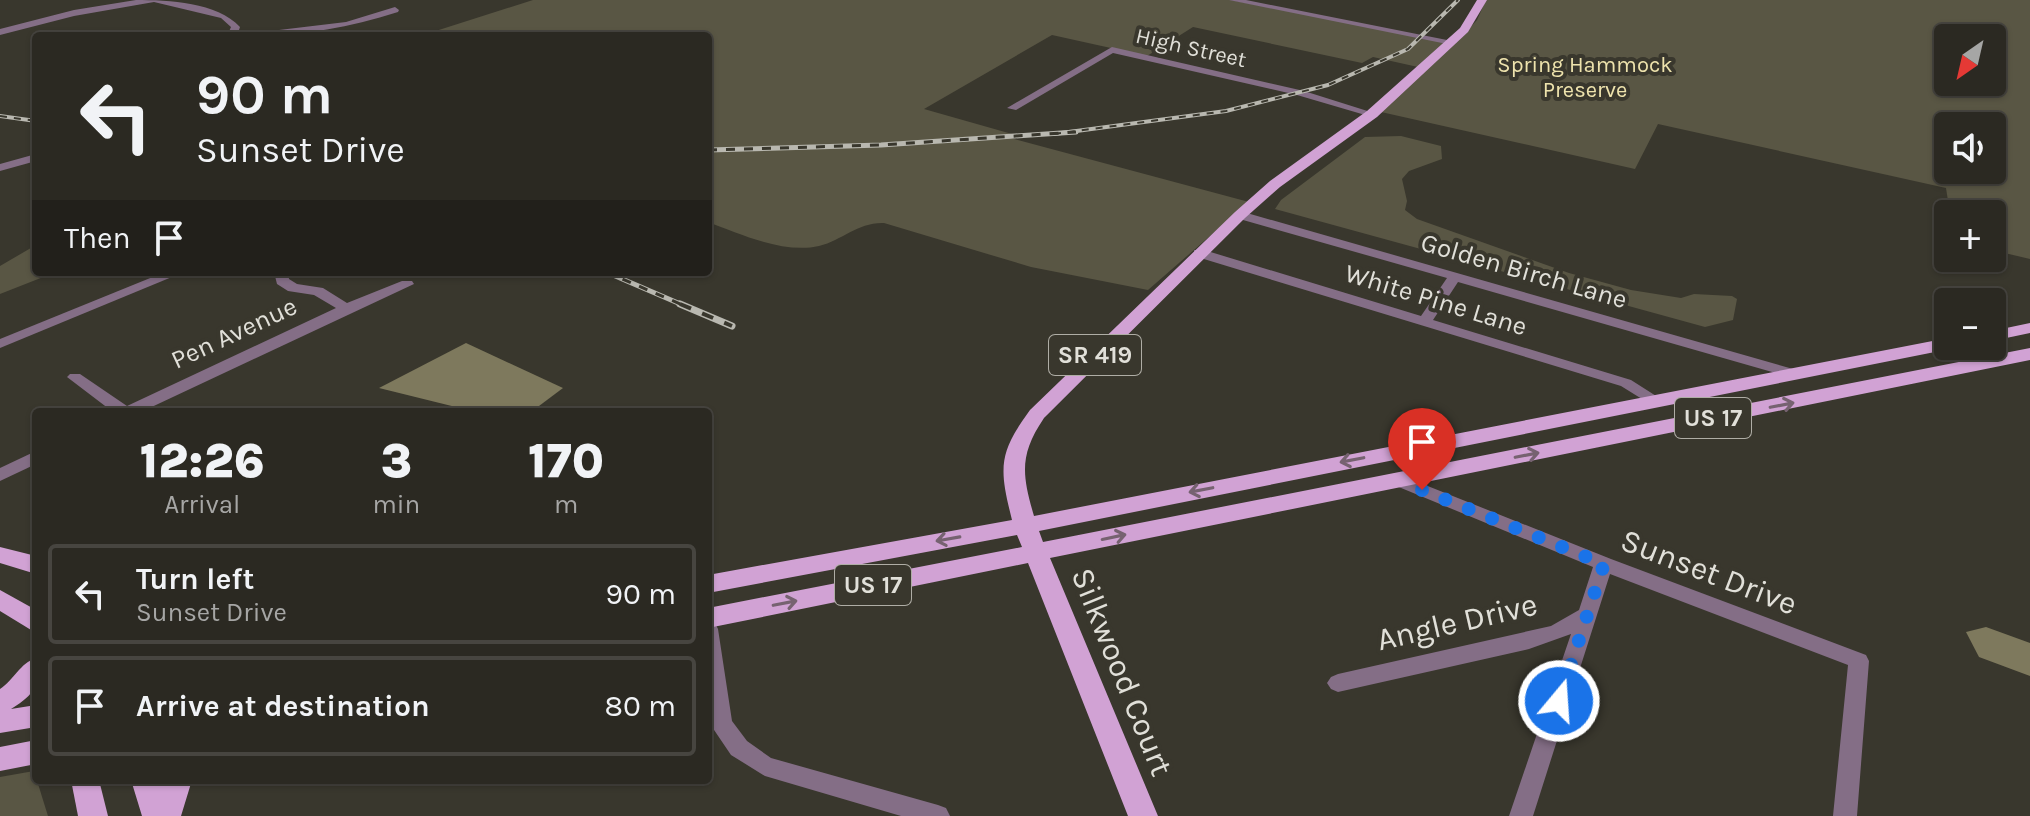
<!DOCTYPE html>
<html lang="en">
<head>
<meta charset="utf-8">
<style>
  body { margin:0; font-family:Karla,sans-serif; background:#33312a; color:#f1f3f6; height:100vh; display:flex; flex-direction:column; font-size:30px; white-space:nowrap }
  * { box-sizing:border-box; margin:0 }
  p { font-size:26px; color:#a6a6a5 }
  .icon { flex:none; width:44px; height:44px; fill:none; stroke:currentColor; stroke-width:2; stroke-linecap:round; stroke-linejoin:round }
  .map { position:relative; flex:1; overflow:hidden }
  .panel { position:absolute; left:32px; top:408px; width:680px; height:376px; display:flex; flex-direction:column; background:#2b2922; border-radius:8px; box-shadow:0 2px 6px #0004,0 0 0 2px #474540 }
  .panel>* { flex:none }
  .hud { position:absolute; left:32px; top:32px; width:680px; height:244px; border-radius:8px; box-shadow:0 2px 6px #0004,0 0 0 2px #474540; background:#2b2922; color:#f1f3f6; overflow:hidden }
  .needle { width:52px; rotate:214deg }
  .buttons { position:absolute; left:1934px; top:24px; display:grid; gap:16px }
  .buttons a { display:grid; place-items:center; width:72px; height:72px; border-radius:8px; background:#2b2922; box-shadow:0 2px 6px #0004,0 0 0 2px #474540; font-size:40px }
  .pin { position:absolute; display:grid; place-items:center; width:68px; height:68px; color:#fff; margin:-82px -34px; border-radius:50% 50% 50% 0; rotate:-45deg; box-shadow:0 0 8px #0007 }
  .pin .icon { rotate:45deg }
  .me { position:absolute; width:88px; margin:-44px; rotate:18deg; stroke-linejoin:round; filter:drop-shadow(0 0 6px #0008) }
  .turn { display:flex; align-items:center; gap:28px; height:168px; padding:0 32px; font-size:36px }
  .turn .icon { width:104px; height:104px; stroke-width:2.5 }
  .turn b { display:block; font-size:56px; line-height:68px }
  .then { display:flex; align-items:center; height:76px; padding:0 32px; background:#0003; gap:16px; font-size:30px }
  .eta { display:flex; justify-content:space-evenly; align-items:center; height:136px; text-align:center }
  .eta b { font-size:48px; font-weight:800; line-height:56px }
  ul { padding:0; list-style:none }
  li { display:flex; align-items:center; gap:24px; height:100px; margin:0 16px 12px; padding:0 16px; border:4px solid #474540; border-radius:8px }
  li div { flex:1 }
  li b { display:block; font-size:30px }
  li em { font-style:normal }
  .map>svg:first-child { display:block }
  .green { fill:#595644; fill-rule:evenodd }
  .water { fill:#7e795d }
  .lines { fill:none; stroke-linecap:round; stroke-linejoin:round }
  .minor { fill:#846e86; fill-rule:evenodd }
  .major { fill:#d1a2d4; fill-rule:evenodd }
  .rail-far2-casing { stroke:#b9b8b0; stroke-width:4 }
  .rail-far1-casing { stroke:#b9b8b0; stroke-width:5 }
  .rail-casing { stroke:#b9b8b0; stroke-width:7 }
  .rail-far2 { stroke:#39372d; stroke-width:2; stroke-dasharray:7; stroke-linecap:butt }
  .rail-far1 { stroke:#39372d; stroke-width:3; stroke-dasharray:9; stroke-linecap:butt }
  .rail { stroke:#39372d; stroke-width:4; stroke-dasharray:12; stroke-linecap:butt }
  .oneway { stroke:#766270 }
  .route { stroke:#1a73e8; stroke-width:14; stroke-dasharray:0 25.2 }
  .labels { text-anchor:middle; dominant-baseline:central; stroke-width:8; stroke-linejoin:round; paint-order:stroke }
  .far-street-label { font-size:22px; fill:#e1e0d9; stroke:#39372d }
  .far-park-label { font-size:22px; fill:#eee3ad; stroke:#39372d }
  .shield { fill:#39372d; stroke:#afada5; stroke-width:2 }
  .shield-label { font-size:24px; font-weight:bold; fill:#e1e0d9 }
  .street-label { font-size:26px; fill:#e1e0d9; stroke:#39372d }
  .near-street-label { font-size:32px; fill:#e1e0d9; stroke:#39372d }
</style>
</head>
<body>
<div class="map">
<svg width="2030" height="816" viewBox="0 0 2030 816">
  <rect width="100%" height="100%" fill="#39372d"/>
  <!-- green -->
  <g class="green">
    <path d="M533,0H1231L1448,42L1418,67L1373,57L1362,63L1193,27L1147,56L1052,35L924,109L1012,134L999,135L1249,202L1148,290L1031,267L884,223C858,222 843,240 819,246C784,254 740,234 708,222V36H420Z"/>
    <path d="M1486,0H2030V259L1992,250V214H1950L1946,188L1658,124L1635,169L1381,112L1467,31L1477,20ZM1948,38H1992V82H1948ZM1948,126H1992V170H1948Z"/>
    <polygon points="1401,136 1441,146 1442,159 1409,171 1402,179 1407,201 1405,210 1417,219 1569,273 1631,290 1681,298 1694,294 1732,296 1737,299 1733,320 1705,327 1275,209 1281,200 1365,137"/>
    <polygon points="36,245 36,272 56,272 0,294 0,266"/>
    <polygon points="34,771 48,816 0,816 0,777"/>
  </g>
  <!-- water -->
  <g class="water">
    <polygon points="466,343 563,388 531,412 476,412 379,388"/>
    <polygon points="1986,627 2030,643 2030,676 1979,657 1966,632"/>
  </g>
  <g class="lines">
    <!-- minor -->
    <g class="minor">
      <path d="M136,0C169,0 217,2 240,27L237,36H227L231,27L221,18L154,2L74,16L0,35V29L74,10Z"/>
      <polygon points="1229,0 1246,0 1457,42 1452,45"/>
      <path d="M395,7L399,10L398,12C347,28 303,36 249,36L254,33L346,22Z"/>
      <polygon points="1112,47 1304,91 1377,114 1372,117 1297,95 1113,53 1016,110 1007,108"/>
      <polygon points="36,154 36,161 0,171 0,164"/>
      <polygon points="1240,211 1800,371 1803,374 1800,377 1790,377 1458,282 1433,320 1631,380 1664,401 1656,406 1650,404 1621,386 1194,256 1194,250 1204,250 1421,316 1447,278 1236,218 1236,212"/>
      <polygon points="165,272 184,272 0,348 0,339"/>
      <polygon points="274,272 288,272 289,279 297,284 323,288 347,303 402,281 412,281 414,284 141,412 113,412 67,377 70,374 80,374 127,406 336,308 314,295 288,291 277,284"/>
      <polygon points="36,451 36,464 0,481 0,468"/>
      <polygon points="1395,473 1611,559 1866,655 1869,661 1857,816 1833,816 1848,665 1610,574 1533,816 1509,816 1571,634 1529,649 1338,692 1331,689 1327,683 1331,677 1338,674 1551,626 1579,610 1593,567 1389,483 1386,479"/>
      <polygon points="708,621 715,623 718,629 732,721 747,741 771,758 938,805 946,808 950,816 901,816 765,776 731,755 710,724"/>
    </g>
    <!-- major -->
    <g class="major">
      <path d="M1477,0H1487L1468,32L1377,117L1280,187L1245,218L1044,418C1019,455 1022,475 1034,516L1948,338V346L1955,348L1039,531L1043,542L2030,348V360L1050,558L1158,816H1128L1028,563L708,628V608L1022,547L1017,535L708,593V575L1012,520C999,468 998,454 1030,410L1235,212L1270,181L1367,111L1460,28Z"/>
      <polygon points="2030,323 2030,333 1992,341 1992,331"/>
      <polygon points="0,547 36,556 36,574 0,563"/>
      <polygon points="0,590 36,610 36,633 0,611"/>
      <path d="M36,658C36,688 38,692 11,709L36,705V727L0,733V689C14,680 20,663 36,658Z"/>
      <polygon points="36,740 36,764 0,771 0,747"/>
      <polygon points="71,780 99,780 108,816 78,816"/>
      <polygon points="131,780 159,780 162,786 164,780 192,780 181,816 142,816"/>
    </g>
    <defs>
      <g id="rail-far2">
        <polyline points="0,116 36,121"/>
        <polyline points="1054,134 1226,111 1328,85 1408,49 1458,0"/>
      </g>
      <g id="rail-far1">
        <polyline points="708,150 881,145 1076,132"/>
        <polyline points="606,272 685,306"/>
      </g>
      <polyline id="rail" points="680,304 732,326"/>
    </defs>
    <!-- rail-far2 casing -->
    <use href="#rail-far2" class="rail-far2-casing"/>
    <!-- rail-far1 casing -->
    <use href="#rail-far1" class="rail-far1-casing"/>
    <!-- rail casing -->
    <use href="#rail" class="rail-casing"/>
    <!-- rail-far2 -->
    <use href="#rail-far2" class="rail-far2"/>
    <!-- rail-far1 -->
    <use href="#rail-far1" class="rail-far1"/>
    <!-- rail -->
    <use href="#rail" class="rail"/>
  </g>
  <!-- one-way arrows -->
  <defs><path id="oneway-shaft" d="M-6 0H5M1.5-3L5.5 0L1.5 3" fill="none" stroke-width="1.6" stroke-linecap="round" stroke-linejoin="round" transform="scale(2)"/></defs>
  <g class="oneway">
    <use href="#oneway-shaft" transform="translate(1782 405) rotate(-11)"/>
    <use href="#oneway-shaft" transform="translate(1527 455) rotate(-11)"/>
    <use href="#oneway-shaft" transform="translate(1352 460) rotate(169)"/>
    <use href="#oneway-shaft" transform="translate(1201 490) rotate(169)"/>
    <use href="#oneway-shaft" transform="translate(1114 537) rotate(-12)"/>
    <use href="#oneway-shaft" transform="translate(948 539) rotate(170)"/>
    <use href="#oneway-shaft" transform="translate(785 603) rotate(-11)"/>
  </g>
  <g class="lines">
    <!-- route -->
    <polyline class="route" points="1422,490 1604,564 1559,701"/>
  </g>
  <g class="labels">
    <!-- far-street labels -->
    <g class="far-street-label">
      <text transform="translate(1191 48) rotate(13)">High Street</text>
    </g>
    <!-- far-park labels -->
    <g class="far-park-label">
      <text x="1585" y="65">Spring Hammock<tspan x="1585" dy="25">Preserve</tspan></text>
    </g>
    <!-- shield labels -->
    <g class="shield">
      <rect x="1049" y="335" width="92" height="40" rx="6"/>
      <rect x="1675" y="398" width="76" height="40" rx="6"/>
      <rect x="835" y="565" width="76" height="40" rx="6"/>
    </g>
    <g class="shield-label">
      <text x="1095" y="355">SR 419</text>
      <text x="1713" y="418">US 17</text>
      <text x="873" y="585">US 17</text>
    </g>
    <!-- street labels -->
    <g class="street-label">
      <text transform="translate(1524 271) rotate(16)">Golden Birch Lane</text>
      <text transform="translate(1436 300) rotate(17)">White Pine Lane</text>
      <text transform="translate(234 333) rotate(-25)">Pen Avenue</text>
    </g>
    <!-- near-street labels -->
    <g class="near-street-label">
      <text transform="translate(1709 572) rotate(21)">Sunset Drive</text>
      <text transform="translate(1457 622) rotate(-13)">Angle Drive</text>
      <text transform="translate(1122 672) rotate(68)">Silkwood Court</text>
    </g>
  </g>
</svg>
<div class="buttons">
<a><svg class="needle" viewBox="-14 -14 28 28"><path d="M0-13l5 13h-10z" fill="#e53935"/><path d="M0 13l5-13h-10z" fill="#a6a6a5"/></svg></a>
<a><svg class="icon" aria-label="sound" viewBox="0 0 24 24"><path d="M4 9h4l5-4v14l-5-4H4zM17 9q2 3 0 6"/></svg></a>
<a>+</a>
<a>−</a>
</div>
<div class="pin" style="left:1422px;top:490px;background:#d93025"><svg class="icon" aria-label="arrive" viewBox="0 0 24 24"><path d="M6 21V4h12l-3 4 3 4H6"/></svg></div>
<svg class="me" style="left:1559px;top:701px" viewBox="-20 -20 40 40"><circle r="17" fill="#1a73e8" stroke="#fff" stroke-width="3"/><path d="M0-11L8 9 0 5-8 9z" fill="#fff"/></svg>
<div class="hud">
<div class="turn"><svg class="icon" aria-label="left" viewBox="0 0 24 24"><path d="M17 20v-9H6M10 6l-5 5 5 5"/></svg><div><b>90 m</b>Sunset Drive</div></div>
<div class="then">Then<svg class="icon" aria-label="arrive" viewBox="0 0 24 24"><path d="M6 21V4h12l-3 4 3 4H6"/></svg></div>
</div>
<section class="panel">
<div class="eta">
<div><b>12:26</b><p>Arrival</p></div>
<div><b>3</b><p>min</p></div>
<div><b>170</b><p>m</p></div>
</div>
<ul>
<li><svg class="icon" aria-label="left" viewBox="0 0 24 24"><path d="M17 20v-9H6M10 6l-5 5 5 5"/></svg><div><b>Turn left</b><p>Sunset Drive</p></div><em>90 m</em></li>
<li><svg class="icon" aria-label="arrive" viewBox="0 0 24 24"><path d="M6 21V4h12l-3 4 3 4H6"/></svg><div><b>Arrive at destination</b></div><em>80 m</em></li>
</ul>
</section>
</div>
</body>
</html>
